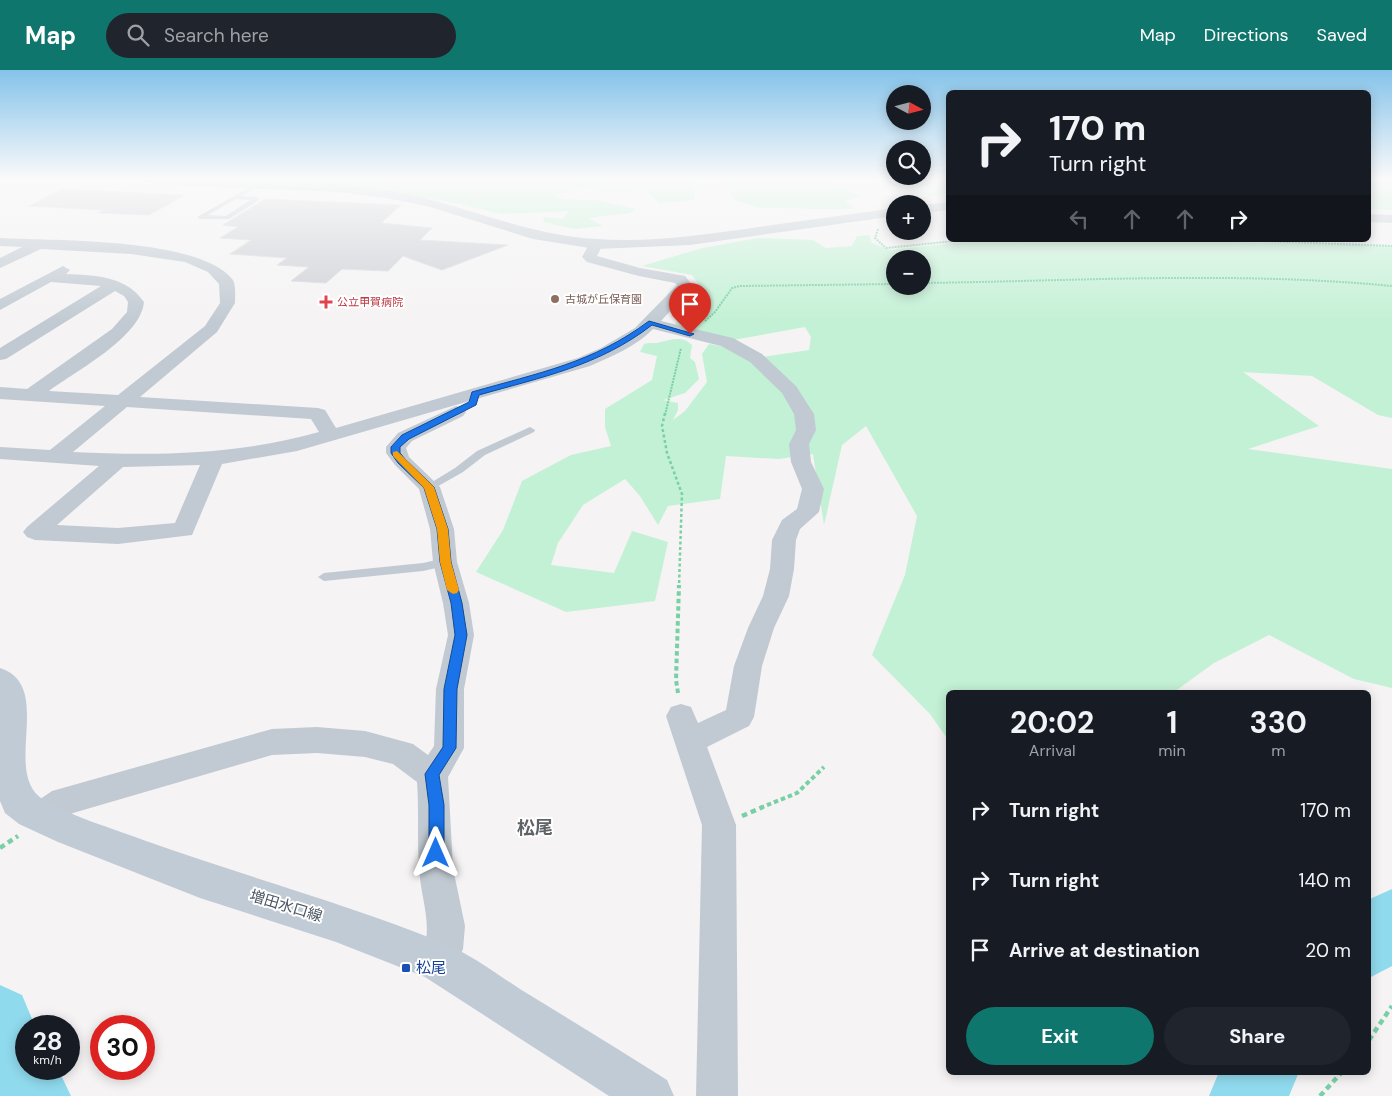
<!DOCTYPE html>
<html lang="en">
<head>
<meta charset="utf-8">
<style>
  body { margin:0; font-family:"DM Sans","Noto Sans JP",sans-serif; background:#20242c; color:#f1f3f6; height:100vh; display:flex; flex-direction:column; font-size:19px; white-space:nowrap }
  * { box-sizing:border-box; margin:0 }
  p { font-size:16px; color:#9ea1a6 }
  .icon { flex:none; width:28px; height:28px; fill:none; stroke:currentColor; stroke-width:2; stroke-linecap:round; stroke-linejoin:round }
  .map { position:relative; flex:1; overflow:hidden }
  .sheet { position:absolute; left:946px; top:620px; width:425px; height:385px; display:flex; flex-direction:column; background:#171b24; border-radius:8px; box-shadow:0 2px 12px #0003 }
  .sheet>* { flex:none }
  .top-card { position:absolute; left:946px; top:20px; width:425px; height:152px; border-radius:8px; box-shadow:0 2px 12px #0003; background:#171b24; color:#f1f3f6; overflow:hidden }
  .needle { width:32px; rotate:97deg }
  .controls { position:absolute; left:886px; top:15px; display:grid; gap:10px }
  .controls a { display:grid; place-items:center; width:45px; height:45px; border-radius:50%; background:#171b24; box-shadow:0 2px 12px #0003; font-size:25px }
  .speed { position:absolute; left:15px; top:945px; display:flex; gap:10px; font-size:25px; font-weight:700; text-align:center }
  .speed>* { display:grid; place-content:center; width:65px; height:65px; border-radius:50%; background:#171b24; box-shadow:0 2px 12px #0003; line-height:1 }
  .speed small { font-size:12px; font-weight:400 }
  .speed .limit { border:8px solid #d22; background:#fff; color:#111 }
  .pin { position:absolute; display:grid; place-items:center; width:42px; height:42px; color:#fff; margin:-51px -21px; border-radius:50% 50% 50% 0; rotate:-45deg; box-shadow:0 0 5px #0007 }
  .pin .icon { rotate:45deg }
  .me { position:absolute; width:55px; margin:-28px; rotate:0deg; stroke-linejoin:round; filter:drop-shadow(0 0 4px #0008) }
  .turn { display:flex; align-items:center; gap:18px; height:105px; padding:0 20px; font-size:22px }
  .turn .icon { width:65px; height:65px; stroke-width:2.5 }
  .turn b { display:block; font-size:35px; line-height:42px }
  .lanes { display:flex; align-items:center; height:48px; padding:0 20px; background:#0003; justify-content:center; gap:25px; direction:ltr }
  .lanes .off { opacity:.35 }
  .eta { display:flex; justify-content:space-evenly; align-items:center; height:85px; text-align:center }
  .eta b { font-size:30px; font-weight:700; line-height:35px }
  .action { display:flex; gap:10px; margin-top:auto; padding:10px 20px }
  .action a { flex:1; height:58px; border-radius:30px; background:#0f766e; color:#fff; font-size:20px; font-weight:700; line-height:58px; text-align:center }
  .action a+a { background:#20242c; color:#f1f3f6 }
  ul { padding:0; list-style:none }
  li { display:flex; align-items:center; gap:15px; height:70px; padding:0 20px }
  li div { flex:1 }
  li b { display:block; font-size:19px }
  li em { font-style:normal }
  header { display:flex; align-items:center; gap:30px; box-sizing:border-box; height:70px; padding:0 25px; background:#0f766e; color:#fff }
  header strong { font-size:24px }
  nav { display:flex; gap:28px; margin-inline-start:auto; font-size:18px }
  .search { width:350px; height:45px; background:#20242c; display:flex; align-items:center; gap:12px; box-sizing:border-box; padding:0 18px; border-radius:28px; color:#9ea1a6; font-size:19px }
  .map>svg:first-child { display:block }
  .green { fill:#c3f1d5; fill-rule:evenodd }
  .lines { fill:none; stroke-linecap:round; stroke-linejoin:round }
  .river { fill:#90daee; fill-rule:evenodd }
  .building { fill:#cdcfd5; stroke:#d7d9de }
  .path-far3 { stroke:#7ad0a6; stroke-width:2; stroke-dasharray:2 1; stroke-linecap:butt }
  .path-far2 { stroke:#7ad0a6; stroke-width:2.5; stroke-dasharray:3 2.5; stroke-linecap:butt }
  .path-far1 { stroke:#7ad0a6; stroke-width:4; stroke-dasharray:4.5 3; stroke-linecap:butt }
  .path { stroke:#7ad0a6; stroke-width:4.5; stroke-dasharray:5.5 4; stroke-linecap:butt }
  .service { fill:#c1cad2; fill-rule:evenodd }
  .minor { fill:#c1cad2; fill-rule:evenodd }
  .tertiary { fill:#c1cad2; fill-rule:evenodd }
  .secondary { fill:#c1cbd6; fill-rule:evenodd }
  .route { fill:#1a73e8; stroke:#114b97 }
  .slow { fill:#f59e0b }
  .education-dot { fill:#8d6e63; stroke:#fff; stroke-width:2 }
  .health-dot { fill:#e0444e; stroke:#fff; stroke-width:2 }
  .transit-dot { fill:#1a4fb4; stroke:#fff; stroke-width:2 }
  .labels { text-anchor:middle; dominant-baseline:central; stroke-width:4; stroke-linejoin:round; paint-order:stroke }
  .far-education-label { font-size:11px; fill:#785e54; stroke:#fff; text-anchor:start }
  .far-health-label { font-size:11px; fill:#be3a42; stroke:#fff; text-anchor:start }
  .near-street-label { font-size:15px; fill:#4a5661; stroke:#fff }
  .near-transit-label { font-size:15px; fill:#164399; stroke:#fff; text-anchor:start }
  .near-quarter-label { font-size:18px; font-weight:bold; fill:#5f6368; stroke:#fff }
</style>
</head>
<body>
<header>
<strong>Map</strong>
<div class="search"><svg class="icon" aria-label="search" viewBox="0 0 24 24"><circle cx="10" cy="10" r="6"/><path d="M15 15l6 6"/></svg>Search here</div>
<nav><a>Map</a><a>Directions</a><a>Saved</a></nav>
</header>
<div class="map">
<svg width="1392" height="1026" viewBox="0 0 1392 1026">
  <rect width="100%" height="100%" fill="#f5f3f3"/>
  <!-- green -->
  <g class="green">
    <polygon points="259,110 692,110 695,130 659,133 646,121 605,123 588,117 555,125 564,129 596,130 636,139 630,143 588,148 603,156 575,159 543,152 544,147 562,149 570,141 501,144 461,134 367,118"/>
    <polygon points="704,110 822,110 863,126 846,131 854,139 761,138 734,130 725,114"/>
    <polygon points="871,110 949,110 949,123 932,127"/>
    <polygon points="1369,110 1392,110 1392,140 1369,139"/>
    <path d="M869,165L872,173L890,180L982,170H1161L1392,176V348L1378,345L1312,306L1243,302L1319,356L1248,379L1392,399V618L1354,609L1269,565L1214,593L1174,622H949V671L930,644L872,585L905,505L917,446L866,356L842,375L824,455L813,384L779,389L726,386L720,429L668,436L658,455L640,426L625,409L583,435L558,473L551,495L614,503L632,461L668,472L655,531L566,542L476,502L503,460L522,411L571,385L611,376L605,357V339L652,310L657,286L640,282L644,274C650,272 655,274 661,272C672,269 683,266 692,275L690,288L695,292L699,309L685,323L663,330L678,333V340L673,350L685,341L707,312L702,284L709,274L730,278L755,288L809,280L811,267L805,257L733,270L675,254L702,219L692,205L642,196L702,178L759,168L813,170L826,178L852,176L857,166ZM895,189H922V216H895Z"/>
  </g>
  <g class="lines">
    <!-- river -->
    <g class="river">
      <polygon points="1392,819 1392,896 1369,908 1369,831 1372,828"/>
      <polygon points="0,915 22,925 35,956 26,956 26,999 58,999 71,1026 0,1026"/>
      <polygon points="1219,1002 1299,1002 1289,1026 1209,1026"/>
    </g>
  </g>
  <!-- building -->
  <g class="building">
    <polygon points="62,119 185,125 149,145 98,143 104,140 29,136"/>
    <polygon points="265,129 401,135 381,153 432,158 420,170 508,175 442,200 403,186 388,201 342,199 326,213 291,211 309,197 277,195 287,188 230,184 251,170 220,168 238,157 223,155"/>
  </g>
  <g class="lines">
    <!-- path-far3 -->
    <g class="path-far3">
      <polyline points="878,159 875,168 886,178 964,170"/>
      <polyline points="1235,170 1392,176"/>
      <path d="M922,213C1078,211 1236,201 1392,216"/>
      <polyline points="705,251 715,242 732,218 740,216 895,214"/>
      <polyline points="665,345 681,278"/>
    </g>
    <!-- path-far2 -->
    <polyline class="path-far2" points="665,343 662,356 667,383 682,424 679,516"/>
    <!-- path-far1 -->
    <g class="path-far1">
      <polyline points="678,623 676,610 679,515"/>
      <polyline points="760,738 797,723 824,697"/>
    </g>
    <!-- path -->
    <g class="path">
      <polyline points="742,746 763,737"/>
      <polyline points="0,778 18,766"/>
      <polyline points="1369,970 1392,936"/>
      <polyline points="1320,1026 1342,1002"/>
    </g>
    <!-- service -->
    <g class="service">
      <path d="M257,113L259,116L241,126L257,127L259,130L229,149H200L197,147ZM236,129L250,130L226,146L208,145Z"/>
      <polygon points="530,357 535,360 534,362 485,385 463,402 433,419 429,420 424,417 455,398 477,381"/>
      <polygon points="445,488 451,492 449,495 423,501 324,511 318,507 324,503 423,493"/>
    </g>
    <!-- minor -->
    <g class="minor">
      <path d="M0,168C53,171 200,167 233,210C236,216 235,226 235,233L217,262L140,327L318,338L325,340L336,358L578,288L601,278L635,258L677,215L675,213L639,206L587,192L582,187L591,171L596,170L603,174L597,186L640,198L685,206L693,216L661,251L733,268L762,284L796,316L814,344L816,360L809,374L811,392L824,419L819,442L800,459L796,470L794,499L789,526L774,558L762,596L754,647L749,656L707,677L736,755L738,1026H696L702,755L666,646L671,637L681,634L691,637L698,653L726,640L734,596L748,558L763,526L770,499L772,470L782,450L797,439L802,419L791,392L789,374L796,360L794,344L782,323L750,292L721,276L653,259C637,276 612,286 590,296L297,381L222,394L192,465L118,474L35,470L27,467L23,462L27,457L99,396L0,389V377L50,380L105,336L0,329V317L27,319L112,259L127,242L128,232L124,226L115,221L6,289L0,290V278L101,216L51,212L0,240V229L63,196L70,200L66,204C96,205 126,206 144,232C141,267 76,301 49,321L118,325L205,256L220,233L219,214L208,202L185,192L131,184L41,179L0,198V188L22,177L0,176ZM127,337L311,349L319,362C238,385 156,386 73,382ZM200,395L175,453L118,458L57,455L123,397Z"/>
      <path d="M456,336L463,338L466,342L463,346L412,371L406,378L409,387L440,417L454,459L457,492L469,533L474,565L464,619V678L448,707L453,798L465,856L463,879L452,905L439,911L426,905L420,892C435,855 421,834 419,797C417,769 419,740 417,712L393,694L365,687L317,683L272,685L73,743L54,758L42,762L30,758L26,747L30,736L52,721L272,659L317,657L365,661L413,674L428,685L434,676L436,619L448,565L443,533L433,492L430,459L419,419L395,395L386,383V377L398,363Z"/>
    </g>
    <!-- tertiary -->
    <g class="tertiary">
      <path d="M147,110C226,110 308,107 386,120C458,132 524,165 597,169C649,173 700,165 752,158C800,151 847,145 895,138V146L690,175L596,179L533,169L427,136L386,128L337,122L153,114Z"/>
      <polygon points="949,132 949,140 922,143 922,135"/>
      <polygon points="1369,144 1392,145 1392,153 1369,152"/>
    </g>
    <!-- secondary -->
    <path class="secondary" d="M0,598C56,616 0,704 44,730C75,748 112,758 146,771C244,806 344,833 441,872C469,883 495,903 520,919C569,949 618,979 667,1010L674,1026H609L425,907L336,872L200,828L58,772L19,754L5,743L0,731Z"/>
  </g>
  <!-- sky -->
  <linearGradient id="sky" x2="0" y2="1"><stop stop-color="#85c3ea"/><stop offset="0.43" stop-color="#fafafa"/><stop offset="1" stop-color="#fafafa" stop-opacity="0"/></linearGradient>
  <rect width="1392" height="253" fill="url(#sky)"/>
  <!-- route -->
  <path class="route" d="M649,251L694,264L690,266L652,255C599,296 542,307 479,325L476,335L409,369L400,377V383L405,389L434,417L448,459L451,492L462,533L467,565L457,619L456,678L439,705L444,735V783L442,788L436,790L431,788L429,783V735L425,704L443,677L444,619L455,565L451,533L440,492L437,459L424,418L398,393L391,383V377L402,365L469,332L472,322C538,303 593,293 649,251Z"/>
  <!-- slow -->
  <polygon class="slow" points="397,381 434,417 448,459 451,492 459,520 457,523 453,524 447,520 440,492 437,459 424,418 393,386 393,382"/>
  <!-- markers -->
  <circle class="education-dot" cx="555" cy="229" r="5"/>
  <path class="health-dot" d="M323.5 224.5h5v5h5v5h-5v5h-5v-5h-5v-5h5z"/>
  <rect class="transit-dot" x="401" y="893" width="10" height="10" rx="2.5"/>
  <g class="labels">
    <!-- far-education labels -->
    <g class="far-education-label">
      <text x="565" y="229">古城が丘保育園</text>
    </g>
    <!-- far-health labels -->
    <g class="far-health-label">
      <text x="337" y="232">公立甲賀病院</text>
    </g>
    <!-- near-street labels -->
    <g class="near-street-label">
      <text transform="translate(286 836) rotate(17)">増田水口線</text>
    </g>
    <!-- near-transit labels -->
    <g class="near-transit-label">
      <text x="416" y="898">松尾</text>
    </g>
    <!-- near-quarter labels -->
    <g class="near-quarter-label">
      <text x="535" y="758">松尾</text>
    </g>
  </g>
</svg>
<div class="controls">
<a><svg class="needle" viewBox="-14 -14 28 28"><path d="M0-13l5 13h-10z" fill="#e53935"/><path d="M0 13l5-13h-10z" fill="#9ea1a6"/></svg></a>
<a><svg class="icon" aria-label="search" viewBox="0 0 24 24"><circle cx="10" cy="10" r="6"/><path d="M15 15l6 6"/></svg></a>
<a>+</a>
<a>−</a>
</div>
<div class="speed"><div>28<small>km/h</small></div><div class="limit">30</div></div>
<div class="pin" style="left:690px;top:264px;background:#d93025"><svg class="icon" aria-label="arrive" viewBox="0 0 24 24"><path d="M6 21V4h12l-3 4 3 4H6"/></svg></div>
<svg class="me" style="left:436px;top:783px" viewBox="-20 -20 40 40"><path d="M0-17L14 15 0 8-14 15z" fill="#1a73e8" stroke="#fff" stroke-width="4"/></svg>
<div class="top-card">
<div class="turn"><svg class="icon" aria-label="right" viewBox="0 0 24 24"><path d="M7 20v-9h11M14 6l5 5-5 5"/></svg><div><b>170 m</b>Turn right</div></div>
<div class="lanes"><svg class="icon off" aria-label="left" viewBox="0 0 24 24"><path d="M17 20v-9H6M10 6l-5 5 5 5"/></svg><svg class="icon off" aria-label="ahead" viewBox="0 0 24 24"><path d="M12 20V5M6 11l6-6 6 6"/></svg><svg class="icon off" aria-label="ahead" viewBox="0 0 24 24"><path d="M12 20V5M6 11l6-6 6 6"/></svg><svg class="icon" aria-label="right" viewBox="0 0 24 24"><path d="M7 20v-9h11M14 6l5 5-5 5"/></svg></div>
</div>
<section class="sheet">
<div class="eta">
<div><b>20:02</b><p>Arrival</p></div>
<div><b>1</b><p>min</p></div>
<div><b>330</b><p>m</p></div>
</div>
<ul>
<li><svg class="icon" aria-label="right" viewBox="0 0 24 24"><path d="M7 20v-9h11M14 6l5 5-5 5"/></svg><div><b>Turn right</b></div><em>170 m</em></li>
<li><svg class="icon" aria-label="right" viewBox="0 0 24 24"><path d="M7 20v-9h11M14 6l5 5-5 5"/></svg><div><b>Turn right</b></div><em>140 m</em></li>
<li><svg class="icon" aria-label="arrive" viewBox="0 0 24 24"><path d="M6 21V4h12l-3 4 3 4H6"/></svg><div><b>Arrive at destination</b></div><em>20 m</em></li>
</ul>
<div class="action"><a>Exit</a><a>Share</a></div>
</section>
</div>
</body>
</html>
